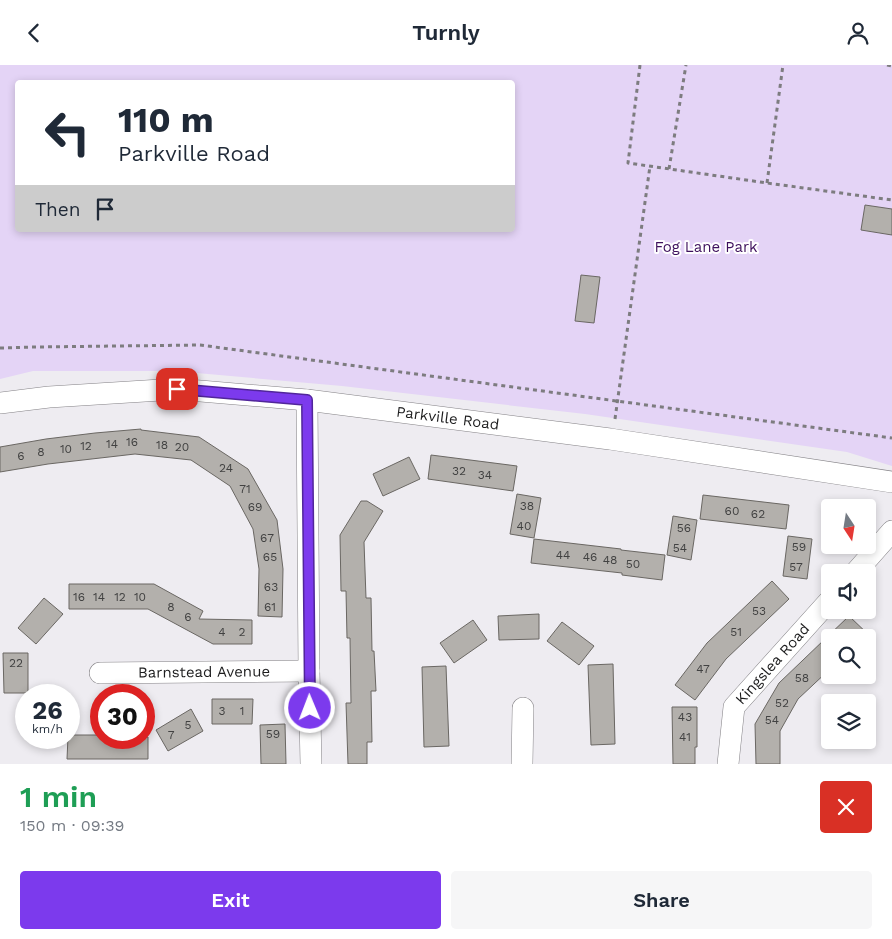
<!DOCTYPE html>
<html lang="en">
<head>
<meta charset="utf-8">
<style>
  body { margin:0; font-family:"Work Sans",sans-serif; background:#f6f6f7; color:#1f2937; height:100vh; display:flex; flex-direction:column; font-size:19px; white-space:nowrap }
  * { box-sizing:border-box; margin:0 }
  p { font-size:16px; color:#747a83 }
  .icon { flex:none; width:28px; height:28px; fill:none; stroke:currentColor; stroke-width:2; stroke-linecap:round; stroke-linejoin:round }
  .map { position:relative; height:699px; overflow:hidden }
  .side { display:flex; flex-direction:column; background:#fff; flex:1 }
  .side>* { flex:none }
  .guide { position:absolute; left:15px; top:15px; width:500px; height:152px; border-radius:5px; box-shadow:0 2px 8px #0003; background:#fff; color:#1f2937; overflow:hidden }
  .needle { width:32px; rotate:168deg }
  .controls { position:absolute; left:821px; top:434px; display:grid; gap:10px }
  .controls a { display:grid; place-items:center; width:55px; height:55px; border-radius:5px; background:#fff; box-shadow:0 2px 8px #0003; font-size:25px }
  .speed { position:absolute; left:15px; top:619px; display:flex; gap:10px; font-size:25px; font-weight:700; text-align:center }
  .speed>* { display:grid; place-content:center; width:65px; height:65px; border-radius:50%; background:#fff; box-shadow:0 2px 8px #0003; line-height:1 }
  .speed small { font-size:12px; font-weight:400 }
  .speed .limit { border:8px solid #d22; background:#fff; color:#111 }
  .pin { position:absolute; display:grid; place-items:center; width:42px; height:42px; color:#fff; margin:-21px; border-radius:10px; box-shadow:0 2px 8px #0006 }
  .me { position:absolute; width:55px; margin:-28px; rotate:359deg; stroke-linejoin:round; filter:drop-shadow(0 0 4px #0008) }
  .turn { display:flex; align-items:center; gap:18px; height:105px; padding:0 20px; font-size:22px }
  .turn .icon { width:65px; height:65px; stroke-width:2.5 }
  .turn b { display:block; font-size:35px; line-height:42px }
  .then { display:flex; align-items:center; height:48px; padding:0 20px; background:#0003; gap:10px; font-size:19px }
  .round { display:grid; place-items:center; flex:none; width:52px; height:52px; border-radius:5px; background:#f6f6f7 }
  .overview { display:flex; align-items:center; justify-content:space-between; height:85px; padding:0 20px }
  h1 { font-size:30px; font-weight:600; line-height:38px; color:#1e9e55 }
  .cta { display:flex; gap:10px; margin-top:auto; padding:10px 20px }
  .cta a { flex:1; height:58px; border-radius:5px; background:#7c3aed; color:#fff; font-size:20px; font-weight:600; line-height:58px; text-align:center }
  .cta a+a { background:#f6f6f7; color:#1f2937 }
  header { display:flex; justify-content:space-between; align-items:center; height:65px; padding:0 20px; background:#fff; font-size:22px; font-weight:600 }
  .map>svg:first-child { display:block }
  .green { fill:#e4d4f6; fill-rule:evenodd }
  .building { fill:#b3b0ac; stroke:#6a6763 }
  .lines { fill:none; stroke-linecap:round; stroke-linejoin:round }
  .minor-casing { stroke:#848286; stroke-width:22 }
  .path { stroke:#7d7c7f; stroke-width:3; stroke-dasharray:4 4; stroke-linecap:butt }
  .minor { stroke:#fff; stroke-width:21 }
  .route-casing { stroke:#51269a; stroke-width:12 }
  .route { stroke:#7c3aed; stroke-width:9 }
  .labels { text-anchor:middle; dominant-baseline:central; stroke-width:4; stroke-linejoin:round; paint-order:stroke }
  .number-label { font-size:12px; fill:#424242 }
  .park-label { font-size:15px; fill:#3e115d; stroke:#fff }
  .street-label { font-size:15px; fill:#1d1d1e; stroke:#fff }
</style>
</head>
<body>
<header><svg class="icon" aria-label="back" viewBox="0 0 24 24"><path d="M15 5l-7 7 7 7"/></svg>Turnly<svg class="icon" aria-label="person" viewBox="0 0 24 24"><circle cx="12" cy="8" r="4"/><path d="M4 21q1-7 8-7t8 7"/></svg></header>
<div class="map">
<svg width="892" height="699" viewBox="0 0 892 699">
  <rect width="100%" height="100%" fill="#eeecf1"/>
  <!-- green -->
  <path class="green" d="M0,0H892V401L847,387L585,349L342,321L174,306H33L0,314ZM18,18H512V165H18Z"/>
  <!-- building -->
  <g class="building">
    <polygon points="865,140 892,144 892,170 861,165"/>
    <polygon points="581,210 600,212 594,258 575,256"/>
    <polygon points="141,364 141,365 199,372 248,404 277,455 283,504 282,552 258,551 259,504 253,464 230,421 191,395 135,389 48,399 0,407 0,382 46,374 95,368"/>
    <polygon points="431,390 517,401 513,426 428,414"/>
    <polygon points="409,392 420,414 383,431 373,409"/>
    <polygon points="517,429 541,433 534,473 510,469"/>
    <polygon points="703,430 789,440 786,464 700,454"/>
    <polygon points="361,436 367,436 383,446 364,477 366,533 371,533 372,586 374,586 376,626 371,626 372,677 367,677 367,699 348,699 346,638 351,638 350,573 347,573 346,526 341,526 340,470"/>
    <polygon points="673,451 697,455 691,495 667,490"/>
    <polygon points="788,471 812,474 807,514 783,511"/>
    <polygon points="534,474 621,484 621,485 665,490 662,515 622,510 622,508 531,498"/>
    <polygon points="772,516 789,534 726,594 695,635 675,620 707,578"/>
    <polygon points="69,519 154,519 203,546 199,554 252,555 252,579 213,579 148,544 69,544"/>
    <polygon points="44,533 63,549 36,579 18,563"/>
    <polygon points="539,549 539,574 499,575 498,551"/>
    <polygon points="849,551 871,572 830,572 830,604 798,634 780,666 780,699 756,699 755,659 779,618"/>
    <polygon points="473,555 487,575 454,598 440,578"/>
    <polygon points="562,557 594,581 579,600 547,576"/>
    <polygon points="3,588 28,588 28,628 4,628"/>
    <polygon points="613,599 615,679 591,680 588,600"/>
    <polygon points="446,601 449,681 424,682 422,602"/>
    <polygon points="212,634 253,634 252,659 212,659"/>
    <polygon points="672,642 697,642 697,682 695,682 695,699 673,699"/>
    <polygon points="191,644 203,666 168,686 156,665"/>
    <polygon points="285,659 286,699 261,699 260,660"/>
    <polygon points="69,670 101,670 101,672 148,672 148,694 67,694 68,672 69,672"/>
  </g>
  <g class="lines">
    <defs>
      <g id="minor">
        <polyline points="307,335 309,606 311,699"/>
        <path id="s1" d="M0,338L49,332L177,324L307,335L610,374L892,417"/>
        <polyline points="855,508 892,466"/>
        <path id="s2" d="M100,608L309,606"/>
        <polyline points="522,699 523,643"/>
        <path id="s3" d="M728,699L734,642L830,535"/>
      </g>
    </defs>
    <!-- minor casing -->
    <use href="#minor" class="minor-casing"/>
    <!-- path -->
    <g class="path">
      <polyline points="640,0 628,98 767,118 892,135"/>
      <polyline points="887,0 892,1"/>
      <polyline points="669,104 686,0"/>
      <polyline points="767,118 783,0"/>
      <polyline points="0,283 34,282 200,280 892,373"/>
      <polyline points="615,354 650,101"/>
    </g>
    <!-- minor -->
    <use href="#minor" class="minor"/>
  </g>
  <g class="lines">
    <defs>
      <polyline id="route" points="177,324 307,335 310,643"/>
    </defs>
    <!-- route casing -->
    <use href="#route" class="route-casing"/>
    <!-- route -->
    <use href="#route" class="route"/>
  </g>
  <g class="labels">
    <!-- number labels -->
    <g class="number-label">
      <text x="132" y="377">16</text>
      <text x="112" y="379">14</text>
      <text x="162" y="380">18</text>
      <text x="86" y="381">12</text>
      <text x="182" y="382">20</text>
      <text x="66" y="384">10</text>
      <text x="41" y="387">8</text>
      <text x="21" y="391">6</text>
      <text x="226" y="403">24</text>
      <text x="459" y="406">32</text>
      <text x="485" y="410">34</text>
      <text x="245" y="424">71</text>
      <text x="527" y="441">38</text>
      <text x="255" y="442">69</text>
      <text x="732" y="446">60</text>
      <text x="758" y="449">62</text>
      <text x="524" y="461">40</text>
      <text x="684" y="463">56</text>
      <text x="267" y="473">67</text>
      <text x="799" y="482">59</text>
      <text x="680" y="483">54</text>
      <text x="563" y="490">44</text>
      <text x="270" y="492">65</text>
      <text x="590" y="492">46</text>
      <text x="610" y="495">48</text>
      <text x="633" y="499">50</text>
      <text x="796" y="502">57</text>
      <text x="271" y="522">63</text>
      <text x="79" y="532">16</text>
      <text x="99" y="532">14</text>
      <text x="120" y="532">12</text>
      <text x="140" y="532">10</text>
      <text x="171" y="542">8</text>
      <text x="270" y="542">61</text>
      <text x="759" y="546">53</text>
      <text x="188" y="552">6</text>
      <text x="222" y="567">4</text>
      <text x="242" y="567">2</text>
      <text x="736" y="567">51</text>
      <text x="16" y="598">22</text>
      <text x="703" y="604">47</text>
      <text x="802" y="613">58</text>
      <text x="782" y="638">52</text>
      <text x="222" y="646">3</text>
      <text x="242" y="646">1</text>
      <text x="685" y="652">43</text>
      <text x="772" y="655">54</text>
      <text x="188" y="660">5</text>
      <text x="273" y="669">59</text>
      <text x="171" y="670">7</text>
      <text x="685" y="672">41</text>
    </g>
    <!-- park labels -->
    <g class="park-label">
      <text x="706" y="182">Fog Lane Park</text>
    </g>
    <!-- street labels -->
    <g class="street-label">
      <text stroke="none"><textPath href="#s1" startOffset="450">Parkville Road</textPath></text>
      <text stroke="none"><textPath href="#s3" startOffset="115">Kingslea Road</textPath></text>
      <text stroke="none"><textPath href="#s2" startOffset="104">Barnstead Avenue</textPath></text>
    </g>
  </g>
</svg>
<div class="controls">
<a><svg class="needle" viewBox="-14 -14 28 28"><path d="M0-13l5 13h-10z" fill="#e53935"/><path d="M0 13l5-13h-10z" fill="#747a83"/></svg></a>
<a><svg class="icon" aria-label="sound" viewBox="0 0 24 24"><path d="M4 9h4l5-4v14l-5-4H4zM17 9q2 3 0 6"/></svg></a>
<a><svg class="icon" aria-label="search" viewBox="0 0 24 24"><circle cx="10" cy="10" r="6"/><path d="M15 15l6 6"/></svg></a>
<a><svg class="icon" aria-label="layers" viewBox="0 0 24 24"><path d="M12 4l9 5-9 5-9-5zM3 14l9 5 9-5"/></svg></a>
</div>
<div class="speed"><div>26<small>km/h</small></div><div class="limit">30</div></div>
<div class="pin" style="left:177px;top:324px;background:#d93025"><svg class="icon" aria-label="arrive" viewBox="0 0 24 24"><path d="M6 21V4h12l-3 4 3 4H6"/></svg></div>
<svg class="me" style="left:310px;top:643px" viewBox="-20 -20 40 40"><circle r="17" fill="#7c3aed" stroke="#fff" stroke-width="3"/><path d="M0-11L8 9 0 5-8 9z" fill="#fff"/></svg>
<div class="guide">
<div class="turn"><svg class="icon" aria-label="left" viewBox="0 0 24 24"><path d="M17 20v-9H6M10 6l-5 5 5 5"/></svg><div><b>110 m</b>Parkville Road</div></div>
<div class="then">Then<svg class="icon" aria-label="arrive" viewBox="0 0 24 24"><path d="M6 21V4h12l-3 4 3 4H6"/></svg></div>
</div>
</div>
<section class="side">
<div class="overview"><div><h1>1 min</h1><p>150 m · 09:39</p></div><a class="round" style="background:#d93025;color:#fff"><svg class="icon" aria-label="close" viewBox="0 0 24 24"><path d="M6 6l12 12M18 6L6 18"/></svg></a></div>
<div class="cta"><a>Exit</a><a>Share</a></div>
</section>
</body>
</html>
